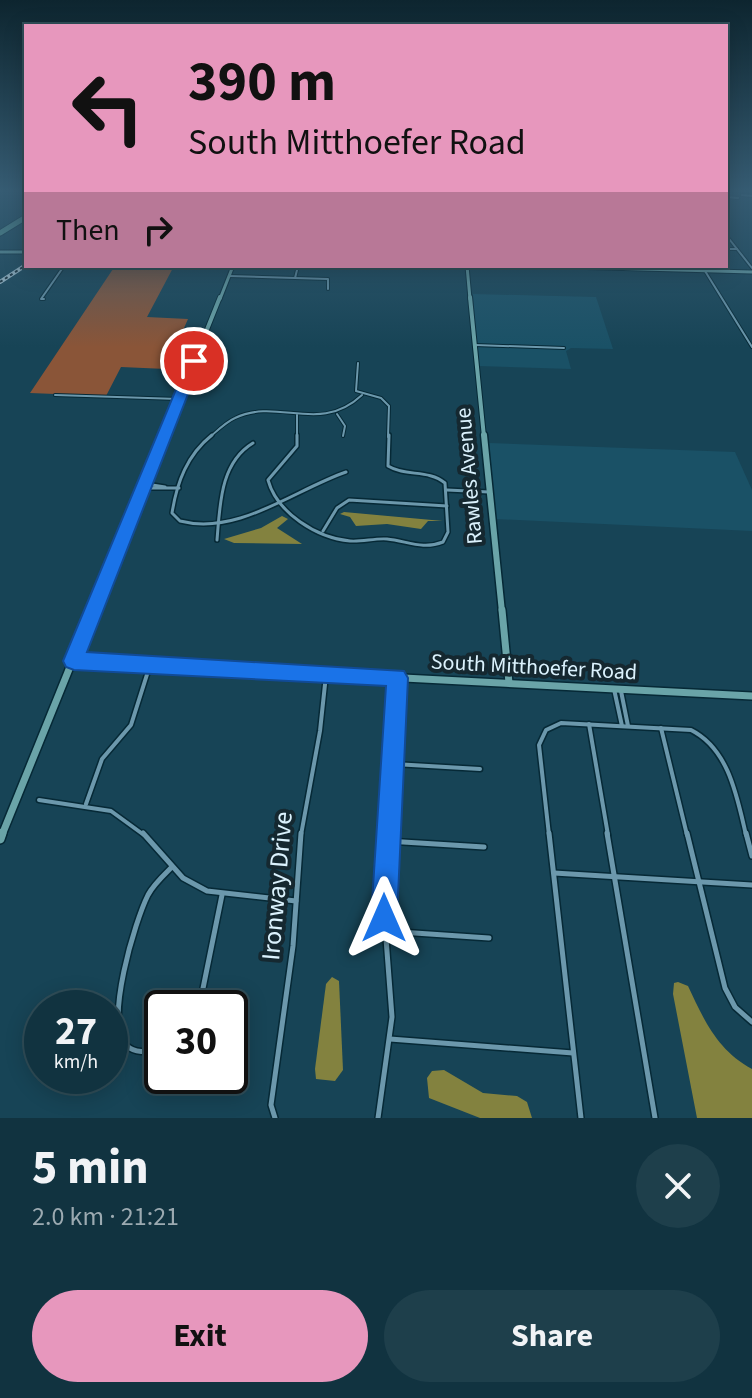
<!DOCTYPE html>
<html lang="en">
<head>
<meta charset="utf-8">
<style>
  body { margin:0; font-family:"Source Sans 3",sans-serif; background:#1e3f4b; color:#f1f3f6; height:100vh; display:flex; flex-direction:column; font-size:30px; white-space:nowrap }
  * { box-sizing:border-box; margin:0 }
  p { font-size:26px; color:#9caab1 }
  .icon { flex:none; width:44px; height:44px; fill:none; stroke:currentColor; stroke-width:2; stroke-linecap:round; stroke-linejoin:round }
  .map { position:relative; height:1118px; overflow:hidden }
  .sheet { display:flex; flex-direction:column; background:#113340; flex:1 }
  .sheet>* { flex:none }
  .guide { position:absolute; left:24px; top:24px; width:704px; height:244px; border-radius:0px; box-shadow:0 4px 20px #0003,0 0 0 2px #304e59; background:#e797bd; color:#111; overflow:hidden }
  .speed { position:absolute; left:24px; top:990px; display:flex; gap:16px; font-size:40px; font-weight:700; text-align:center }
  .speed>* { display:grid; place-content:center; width:104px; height:104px; border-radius:50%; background:#113340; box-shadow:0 4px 20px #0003,0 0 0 2px #304e59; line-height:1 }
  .speed small { font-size:20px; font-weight:400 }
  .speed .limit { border:4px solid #111; border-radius:12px; background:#fff; color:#111 }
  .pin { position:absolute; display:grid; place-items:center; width:68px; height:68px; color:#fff; margin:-34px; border:4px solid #fff; border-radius:50%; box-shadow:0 2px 8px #0007 }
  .me { position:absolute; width:88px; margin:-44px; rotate:0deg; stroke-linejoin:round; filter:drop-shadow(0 0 6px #0008) }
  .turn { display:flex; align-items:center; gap:28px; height:168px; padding:0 32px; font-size:36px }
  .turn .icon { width:104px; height:104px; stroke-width:2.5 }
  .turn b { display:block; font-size:56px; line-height:68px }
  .then { display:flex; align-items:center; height:76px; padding:0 32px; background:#0003; gap:16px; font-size:30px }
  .round { display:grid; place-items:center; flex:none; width:84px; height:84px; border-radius:42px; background:#1e3f4b }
  .headline { display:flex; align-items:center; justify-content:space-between; height:136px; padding:0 32px }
  h1 { font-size:48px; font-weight:700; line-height:60px }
  .cta { display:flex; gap:16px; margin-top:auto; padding:16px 32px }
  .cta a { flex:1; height:92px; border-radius:48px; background:#e797bd; color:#111; font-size:32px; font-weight:700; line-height:92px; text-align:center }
  .cta a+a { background:#1e3f4b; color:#f1f3f6 }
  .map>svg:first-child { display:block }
  .built { fill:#1a5166 }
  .green { fill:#8a5538 }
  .water { fill:#83823f }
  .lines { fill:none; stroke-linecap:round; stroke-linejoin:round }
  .street-far3-casing { stroke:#062936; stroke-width:4 }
  .street-far2-casing { stroke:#062936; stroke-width:6 }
  .street-far1-casing { stroke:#062936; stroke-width:7 }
  .street-casing { stroke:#062936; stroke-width:8 }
  .secondary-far4-casing { stroke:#062936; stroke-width:5 }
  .secondary-far3-casing { stroke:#062936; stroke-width:6 }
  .secondary-far2-casing { stroke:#062936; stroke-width:9 }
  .secondary-far1-casing { stroke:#062936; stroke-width:10 }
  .secondary-casing { stroke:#062936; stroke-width:12 }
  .primary-casing { stroke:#062936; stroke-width:7 }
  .street-far3 { stroke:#6c98ac; stroke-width:2 }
  .street-far2 { stroke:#6c98ac; stroke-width:3 }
  .street-far1 { stroke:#6c98ac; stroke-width:4 }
  .street { stroke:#6c98ac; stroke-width:5 }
  .secondary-far4 { stroke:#6aa4a8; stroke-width:3 }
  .secondary-far3 { stroke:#6aa4a8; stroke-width:4 }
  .secondary-far2 { stroke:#6aa4a8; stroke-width:6 }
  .secondary-far1 { stroke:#6aa4a8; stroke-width:7 }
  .secondary { stroke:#6aa4a8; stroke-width:9 }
  .primary { stroke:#67b0a4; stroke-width:5 }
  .rail-casing { stroke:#b9d4e0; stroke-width:4 }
  .rail { stroke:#152830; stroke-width:2; stroke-dasharray:3; stroke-linecap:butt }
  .route { fill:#1a73e8; stroke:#114b97; stroke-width:2 }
  .labels { text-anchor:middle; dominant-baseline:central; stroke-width:8; stroke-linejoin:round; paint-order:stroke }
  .street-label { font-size:22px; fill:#dbf2fd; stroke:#152830 }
  .near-street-label { font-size:26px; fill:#dbf2fd; stroke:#152830 }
</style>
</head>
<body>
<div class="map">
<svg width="752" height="1118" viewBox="0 0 752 1118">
  <rect width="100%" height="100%" fill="#174456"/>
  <!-- built -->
  <g class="built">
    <polygon points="473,294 596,297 613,349 571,348 566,351 571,369 478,366"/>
    <polygon points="489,443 735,452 752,490 752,531 495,519"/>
  </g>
  <!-- green -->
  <polygon class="green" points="115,266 174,266 147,317 188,319 166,369 121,367 106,396 30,393"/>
  <!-- water -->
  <g class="water">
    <polygon points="340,514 344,512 443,521 428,521 421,529 387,524 356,526 350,517"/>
    <polygon points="282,516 288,519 277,528 302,544 234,543 224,539 261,528"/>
    <polygon points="332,977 339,981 343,1070 335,1081 316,1079 315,1069 326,984"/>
    <path d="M678,982L688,986C704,1020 717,1050 752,1069V1118H697L673,994L674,983Z"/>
    <polygon points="444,1070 483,1093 517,1096 527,1102 532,1118 480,1118 429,1098 427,1078 432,1071"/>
  </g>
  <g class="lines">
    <defs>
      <g id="street-far3">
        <polyline points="742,195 752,196"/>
        <polyline points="726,197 738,198"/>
        <polyline points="726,235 752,268"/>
        <polyline points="726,249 737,249"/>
        <polyline points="705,271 752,347"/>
        <polyline points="229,276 328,279 328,289"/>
        <polyline points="295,278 298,266"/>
        <polyline points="44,299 41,299 64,266"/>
        <polyline points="475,345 564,348"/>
        <polyline points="358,363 356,391 381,398 389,406 388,437"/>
        <polyline points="55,395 179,399"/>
        <polyline points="337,414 345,426 343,436"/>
        <polyline points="297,415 297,437"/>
        <path d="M210,437C218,430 226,422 235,418C279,397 319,435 362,395"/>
      </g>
      <g id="street-far2">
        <path d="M212,435C187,455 177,482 172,513L180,521C238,536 294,490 346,472"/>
        <path d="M297,435V446L268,480C277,513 317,538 350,541C362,542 375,538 387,539C407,541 423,550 443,542L448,532L445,483C428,469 406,477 388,466L389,435"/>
        <polyline points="146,484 165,487"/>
        <polyline points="143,488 179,488"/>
        <polyline points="447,490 489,492"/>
        <polyline points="323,531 337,508 349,500 447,506"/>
        <path d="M217,540C220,505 220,463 253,443"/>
      </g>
      <g id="street-far1">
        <polyline points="614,689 622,726"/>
        <polyline points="621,691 628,726"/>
        <polyline points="589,724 608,835"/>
        <polyline points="661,728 687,835"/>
        <polyline points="394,764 480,769"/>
        <polyline points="39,800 111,811 144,835"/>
        <polyline points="86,804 102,759 131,725 150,665"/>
        <polyline points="301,835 320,731 326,675"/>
        <polyline points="387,835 397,678"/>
        <path d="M549,835L539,745L546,730L561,723L691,730C729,749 737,797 746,835"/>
      </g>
      <g id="street">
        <polyline points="143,833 183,878 207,891 296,901"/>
        <polyline points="549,833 581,1118"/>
        <polyline points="607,833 655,1118"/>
        <polyline points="687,833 725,988 735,1007 752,1022"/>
        <polyline points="746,833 752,856"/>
        <polyline points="387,841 484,847"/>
        <polyline points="554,873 752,885"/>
        <polyline points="385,931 489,938"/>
        <polyline points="199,1008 222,895"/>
        <polyline points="390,1039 573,1053"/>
        <path d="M162,1049C150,1051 136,1055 126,1045C104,1023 135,921 148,895C154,884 163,876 172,867"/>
        <polyline points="275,1118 271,1105 293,946 301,833"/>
        <polyline points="378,1118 392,1017 383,899 387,833"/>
      </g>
      <g id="secondary-far4">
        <polyline points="0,252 26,252"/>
        <polyline points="467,266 470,299"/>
        <polyline points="531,266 752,272"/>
        <polyline points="220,299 233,266"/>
      </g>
      <g id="secondary-far3">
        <polyline points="470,297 484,437"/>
        <polyline points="164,437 220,297"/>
      </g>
      <g id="secondary-far2">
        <polyline points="484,435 502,612"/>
        <polyline points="92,612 164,435"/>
      </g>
      <g id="secondary-far1">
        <polyline points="502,610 509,683"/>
        <polyline points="74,661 752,696"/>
        <polyline points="2,835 93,610"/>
      </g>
      <polyline id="secondary" points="0,839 2,833"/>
      <polyline id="primary" points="0,233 26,217"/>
    </defs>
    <!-- street-far3 casing -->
    <use href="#street-far3" class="street-far3-casing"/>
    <!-- street-far2 casing -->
    <use href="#street-far2" class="street-far2-casing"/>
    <!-- street-far1 casing -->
    <use href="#street-far1" class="street-far1-casing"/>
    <!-- street casing -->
    <use href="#street" class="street-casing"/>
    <!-- secondary-far4 casing -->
    <use href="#secondary-far4" class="secondary-far4-casing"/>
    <!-- secondary-far3 casing -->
    <use href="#secondary-far3" class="secondary-far3-casing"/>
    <!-- secondary-far2 casing -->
    <use href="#secondary-far2" class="secondary-far2-casing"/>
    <!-- secondary-far1 casing -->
    <use href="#secondary-far1" class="secondary-far1-casing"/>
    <!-- secondary casing -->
    <use href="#secondary" class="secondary-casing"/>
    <!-- primary casing -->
    <use href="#primary" class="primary-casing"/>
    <!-- street-far3 -->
    <use href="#street-far3" class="street-far3"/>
    <!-- street-far2 -->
    <use href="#street-far2" class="street-far2"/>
    <!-- street-far1 -->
    <use href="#street-far1" class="street-far1"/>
    <!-- street -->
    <use href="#street" class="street"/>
    <!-- secondary-far4 -->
    <use href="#secondary-far4" class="secondary-far4"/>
    <!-- secondary-far3 -->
    <use href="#secondary-far3" class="secondary-far3"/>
    <!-- secondary-far2 -->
    <use href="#secondary-far2" class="secondary-far2"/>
    <!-- secondary-far1 -->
    <use href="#secondary-far1" class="secondary-far1"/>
    <!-- secondary -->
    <use href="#secondary" class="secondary"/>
    <!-- primary -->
    <use href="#primary" class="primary"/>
    <defs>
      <polyline id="rail" points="0,282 26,265"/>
    </defs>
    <!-- rail casing -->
    <use href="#rail" class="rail-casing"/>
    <!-- rail -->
    <use href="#rail" class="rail"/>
  </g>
  <!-- sky -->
  <linearGradient id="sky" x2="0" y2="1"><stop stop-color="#0d252f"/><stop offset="0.55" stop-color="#365c73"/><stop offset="1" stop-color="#365c73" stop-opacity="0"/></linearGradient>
  <rect width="752" height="347" fill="url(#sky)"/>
  <!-- route -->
  <polygon class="route" points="189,358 201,361 87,652 404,671 408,678 397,918 393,928 384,932 375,928 371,918 386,686 74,670 66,667 63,661"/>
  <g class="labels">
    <!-- street labels -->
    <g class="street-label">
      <text transform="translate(469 476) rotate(-95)">Rawles Avenue</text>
      <text transform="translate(534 667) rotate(3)">South Mitthoefer Road</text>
    </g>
    <!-- near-street labels -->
    <g class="near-street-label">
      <text transform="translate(277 886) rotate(-85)">Ironway Drive</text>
    </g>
  </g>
</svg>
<div class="speed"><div>27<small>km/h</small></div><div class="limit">30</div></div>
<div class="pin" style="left:194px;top:361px;background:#d93025"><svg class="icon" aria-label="arrive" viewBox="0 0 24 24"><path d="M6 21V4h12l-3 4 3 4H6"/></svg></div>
<svg class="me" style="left:384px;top:918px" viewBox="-20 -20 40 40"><path d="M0-17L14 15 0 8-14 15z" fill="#1a73e8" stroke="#fff" stroke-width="4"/></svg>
<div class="guide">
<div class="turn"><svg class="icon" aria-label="left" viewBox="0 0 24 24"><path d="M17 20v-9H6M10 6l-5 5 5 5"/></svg><div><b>390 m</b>South Mitthoefer Road</div></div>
<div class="then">Then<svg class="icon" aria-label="right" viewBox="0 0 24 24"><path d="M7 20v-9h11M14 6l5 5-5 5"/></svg></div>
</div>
</div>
<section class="sheet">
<div class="headline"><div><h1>5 min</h1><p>2.0 km · 21:21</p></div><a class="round"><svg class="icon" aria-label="close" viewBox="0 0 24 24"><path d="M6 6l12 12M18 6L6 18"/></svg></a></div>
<div class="cta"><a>Exit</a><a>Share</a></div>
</section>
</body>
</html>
